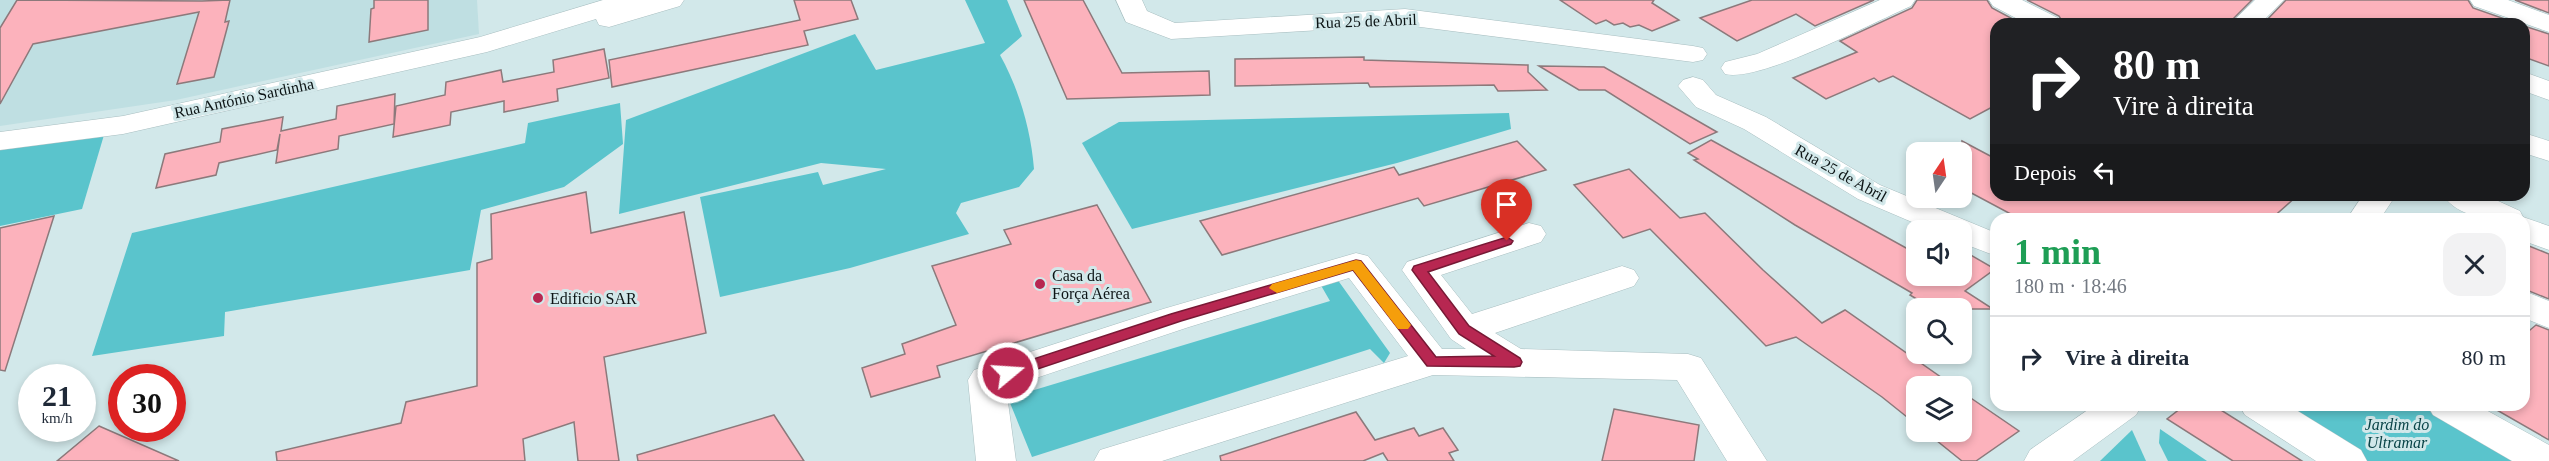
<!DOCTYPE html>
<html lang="pt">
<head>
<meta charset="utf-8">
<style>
  body { margin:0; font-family:"Times New Roman",serif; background:#f2f2f3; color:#1f2937; height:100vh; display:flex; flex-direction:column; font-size:22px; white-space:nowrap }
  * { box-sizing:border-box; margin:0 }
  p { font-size:20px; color:#747a83 }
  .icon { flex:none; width:33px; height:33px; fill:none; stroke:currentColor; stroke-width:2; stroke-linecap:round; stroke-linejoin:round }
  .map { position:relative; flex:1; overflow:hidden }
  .side { position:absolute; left:1990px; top:213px; width:540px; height:198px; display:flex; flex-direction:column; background:#fff; border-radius:18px; box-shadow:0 3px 9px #0003 }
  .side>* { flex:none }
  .guide { position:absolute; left:1990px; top:18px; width:540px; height:183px; border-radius:18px; box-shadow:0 3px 9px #0003; background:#202124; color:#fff; overflow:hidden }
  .needle { width:39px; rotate:13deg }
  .buttons { position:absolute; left:1906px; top:142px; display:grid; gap:12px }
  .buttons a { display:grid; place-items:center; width:66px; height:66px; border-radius:12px; background:#fff; box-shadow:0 3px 9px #0003; font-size:30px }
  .speed { position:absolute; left:18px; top:364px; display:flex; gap:12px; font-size:30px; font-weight:700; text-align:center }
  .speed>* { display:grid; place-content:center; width:78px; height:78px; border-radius:50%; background:#fff; box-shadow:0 3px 9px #0003; line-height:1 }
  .speed small { font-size:15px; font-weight:400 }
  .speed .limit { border:9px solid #d22; background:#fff; color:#111 }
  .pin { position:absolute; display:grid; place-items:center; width:51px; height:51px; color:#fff; margin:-62px -26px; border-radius:50% 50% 50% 0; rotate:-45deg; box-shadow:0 0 6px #0007 }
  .pin .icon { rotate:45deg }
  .me { position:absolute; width:66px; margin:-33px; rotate:72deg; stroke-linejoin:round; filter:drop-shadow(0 0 4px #0008) }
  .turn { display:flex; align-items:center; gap:21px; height:126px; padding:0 24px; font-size:27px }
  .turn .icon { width:78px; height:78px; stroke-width:2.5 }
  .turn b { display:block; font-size:42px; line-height:51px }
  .then { display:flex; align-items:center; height:57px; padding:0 24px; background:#0003; gap:12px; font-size:22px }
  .round { display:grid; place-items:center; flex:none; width:63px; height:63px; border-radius:18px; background:#f2f2f3 }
  .overview { display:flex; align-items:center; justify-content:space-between; height:102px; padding:0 24px }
  h1 { font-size:36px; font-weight:700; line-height:45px; color:#1e9e55 }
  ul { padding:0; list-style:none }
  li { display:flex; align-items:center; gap:18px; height:84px; padding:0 24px; border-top:2px solid #e0e1e3 }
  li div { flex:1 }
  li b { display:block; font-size:22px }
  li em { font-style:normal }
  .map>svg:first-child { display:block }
  .built { fill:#bfdfe2 }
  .green { fill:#5ac4cc }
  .building { fill:#fcb2bc; stroke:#8c797b; stroke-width:1.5 }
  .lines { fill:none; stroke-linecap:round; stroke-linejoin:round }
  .minor-casing { stroke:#a8bec0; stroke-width:1 }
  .tertiary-casing { stroke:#a8bec0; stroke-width:1 }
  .secondary-casing { stroke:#a8bec0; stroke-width:1 }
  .minor { fill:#fff; fill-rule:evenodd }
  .tertiary { fill:#fff; fill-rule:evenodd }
  .secondary { fill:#fff; fill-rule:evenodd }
  .route { fill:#b72751; stroke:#771935; stroke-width:1.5 }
  .slow { fill:#f59e0b }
  .poi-dot { fill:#b72751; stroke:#d2e8ea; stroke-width:2 }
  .labels { text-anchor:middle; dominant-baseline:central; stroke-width:6; stroke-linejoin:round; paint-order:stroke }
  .street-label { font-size:16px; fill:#0c1415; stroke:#d2e8ea }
  .poi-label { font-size:16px; fill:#0c1415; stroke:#d2e8ea; text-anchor:start }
  .park-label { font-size:16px; font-style:italic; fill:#084347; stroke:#d2e8ea }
</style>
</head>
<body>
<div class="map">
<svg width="2549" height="461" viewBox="0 0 2549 461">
  <rect width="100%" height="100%" fill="#d2e8ea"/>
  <!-- built -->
  <polygon class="built" points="0,0 477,0 479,34 176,100 0,126"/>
  <!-- green -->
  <g class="green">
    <path d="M965,0H1007L1022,36L1000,55C1019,89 1031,130 1034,169L1019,187L961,203L956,213L969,234L850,268L720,297L700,197L818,172L823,185L886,169L821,163L619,214L626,120L855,34L876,70L985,43Z"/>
    <polygon points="620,103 623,144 564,187 481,210 470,270 225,312 224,336 92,356 132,233 525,143 528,123"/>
    <polygon points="1509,113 1511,129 1397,163 1132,229 1082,143 1119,122"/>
    <polygon points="104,135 82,209 0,226 0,143"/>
    <polygon points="1337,279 1390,353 1384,363 1370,349 1032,457 1008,398 1330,301 1319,282"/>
    <polygon points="2274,405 2426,405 2525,461 2364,461"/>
    <polygon points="2160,429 2207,461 2168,461 2159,443"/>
    <polygon points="2132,430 2146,461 2100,461"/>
  </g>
  <!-- building -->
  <g class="building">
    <polygon points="17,0 202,1 230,0 225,22 229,21 214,77 177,84 199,12 33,44 0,104 0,28"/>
    <polygon points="374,0 428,0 428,30 369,42 371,9 374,8"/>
    <polygon points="794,0 851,0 858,19 804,31 808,45 612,87 609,60 800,20"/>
    <polygon points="1024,0 1083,0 1122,73 1209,71 1210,95 1067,99"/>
    <polygon points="1560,0 1654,0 1652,3 1679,20 1652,31 1639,25 1630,27 1623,23 1614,25 1606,20 1596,24"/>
    <polygon points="1752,0 1874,0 1815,26 1796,14 1737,41 1700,18"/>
    <polygon points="1917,0 1987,0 1992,8 2022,24 1996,24 1996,105 1970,119 1893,76 1879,82 1874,78 1826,99 1793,78 1857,52 1840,41 1912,8"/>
    <polygon points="2027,0 2252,0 2228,24 2064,24 2059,16"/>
    <polygon points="2286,0 2468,0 2473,8 2519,24 2263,24"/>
    <polygon points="2515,0 2549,0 2549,13"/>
    <polygon points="2524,26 2549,34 2549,66 2524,57"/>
    <polygon points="604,49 609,78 557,89 558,101 504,112 504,101 451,112 450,125 393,137 396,106 445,95 446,82 501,70 503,82 554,72 553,60"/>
    <polygon points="1364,57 1364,60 1528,65 1528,72 1547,90 1498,91 1494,85 1370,87 1368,83 1235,86 1235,59"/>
    <polygon points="1539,66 1604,67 1717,132 1690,144 1605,90 1579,90"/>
    <polygon points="395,94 394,124 339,136 338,149 276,163 280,134 277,150 219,163 216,175 156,188 165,154 220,142 222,129 283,117 281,131 336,119 337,106"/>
    <polygon points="1711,140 1917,254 1917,276 1962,276 1962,250 1995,269 1965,291 1993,309 1933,309 1910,295 1912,293 1795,225 1694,160 1698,159 1688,153"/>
    <polygon points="1517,141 1546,170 1424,206 1418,198 1222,255 1200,221 1394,167 1399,175"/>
    <polygon points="1962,141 1996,159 1996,195 2298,195 2271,219 2020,219 1962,188"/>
    <polygon points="1629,169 1680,218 1705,213 1763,270 1822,323 1845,310 1955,387 1917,387 1917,425 1882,397 1796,337 1766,346 1650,229 1623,238 1574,185"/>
    <polygon points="586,192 591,233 684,212 706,333 604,357 619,461 578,461 574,422 523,439 525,461 277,461 276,452 401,423 406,402 477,386 477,263 492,259 491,214"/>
    <polygon points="1097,205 1151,302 937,366 940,377 871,397 862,368 905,354 902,344 956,325 932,266 1011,244 1004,230"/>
    <polygon points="54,216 5,371 0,370 0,228"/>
    <polygon points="2524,244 2549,254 2549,299 2524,289"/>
    <polygon points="2536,325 2549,330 2549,440 2488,405 2524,405 2524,335"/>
    <polygon points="1962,392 2019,431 1976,461 1962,461 1926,432 1962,432"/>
    <polygon points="2185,405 2213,405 2302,461 2233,461 2167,419"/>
    <polygon points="1614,409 1699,425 1694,461 1602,461"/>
    <polygon points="1356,412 1375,440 1414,428 1419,436 1443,428 1458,450 1449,453 1454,461 1388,461 1383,453 1363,461 1221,461 1220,456"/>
    <polygon points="774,415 804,461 638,461 637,455"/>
    <polygon points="99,426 179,461 57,461"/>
  </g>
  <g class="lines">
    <defs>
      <g id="minor">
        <polygon points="1116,0 1142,0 1147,11 1175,23 1405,9 1693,46 1703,48 1707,54 1703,60 1693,62 1405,25 1171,39 1126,22"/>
        <path d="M1880,0H1915L1911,6C1874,22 1759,83 1725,74L1721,68L1725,62L1757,54Z"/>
        <polygon points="1989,0 2022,0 2058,18 2062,24 2027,24 1993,6"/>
        <polygon points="2255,0 2284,0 2260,24 2230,24"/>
        <polygon points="2524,72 2549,81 2549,100 2524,91"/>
        <polygon points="1693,77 1703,80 1716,95 1766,117 1880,185 1996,233 1996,256 1962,243 1962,231 1933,231 1858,199 1744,129 1696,107 1678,86 1683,80"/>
        <polygon points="2524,133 2549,141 2549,161 2524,153"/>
        <path d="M2443,195H2485L2520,211L2523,217L2549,226V250L2524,241V219C2497,219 2460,221 2443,195Z"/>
        <polygon points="1529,223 1541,226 1546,234 1541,242 1441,275 1472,314 1622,266 1634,270 1639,278 1634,286 1495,333 1521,349 1688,354 1701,358 1767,461 1727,461 1677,380 1433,375 1162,461 1094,461 1100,450 1408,356 1349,278 1189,327 1006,388 1016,461 976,461 968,380 974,370 1163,309 1356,253 1368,256 1442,349 1466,349 1451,339 1402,270 1407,262"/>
        <polygon points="2524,291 2549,301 2549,328 2524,318"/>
        <polygon points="2239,405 2288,405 2361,450 2367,461 2316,461 2245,415"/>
        <polygon points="2427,405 2477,405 2549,445 2549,461 2512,461 2433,415"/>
      </g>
      <g id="tertiary">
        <polygon points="2363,195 2396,195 2380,219 2347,219"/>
        <polygon points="2095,405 2142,405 2136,415 2073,461 2024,461 2030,450"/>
      </g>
      <g id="secondary">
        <polygon points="603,0 684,0 680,6 609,27 599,25 596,19 487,52 123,134 0,150 0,132 123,116 480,37"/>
        <polygon points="2470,0 2508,0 2549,15 2549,32 2474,6"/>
      </g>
    </defs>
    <!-- minor casing -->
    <use href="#minor" class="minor-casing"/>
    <!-- tertiary casing -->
    <use href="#tertiary" class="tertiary-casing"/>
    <!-- secondary casing -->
    <use href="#secondary" class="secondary-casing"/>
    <!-- minor -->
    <use href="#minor" class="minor"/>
    <!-- tertiary -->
    <use href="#tertiary" class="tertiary"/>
    <!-- secondary -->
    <use href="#secondary" class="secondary"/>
  </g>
  <!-- route -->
  <polygon class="route" points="1507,237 1513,241 1511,244 1428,272 1469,326 1520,358 1522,362 1520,366 1514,367 1427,366 1353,270 1181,321 1008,379 1003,377 1000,373 1003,369 1171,314 1356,260 1361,261 1436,357 1494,356 1459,334 1412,270 1414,266"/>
  <!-- slow -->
  <polygon class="slow" points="1356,260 1361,261 1408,321 1411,325 1408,329 1398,329 1353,270 1277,293 1269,288 1272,284"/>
  <!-- markers -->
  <g class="poi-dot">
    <circle cx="1040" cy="284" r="6"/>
    <circle cx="538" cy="298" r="6"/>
  </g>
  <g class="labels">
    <!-- street labels -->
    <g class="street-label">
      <text transform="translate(1366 21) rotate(-2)">Rua 25 de Abril</text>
      <text transform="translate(244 98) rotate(-12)">Rua António Sardinha</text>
      <text transform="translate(1841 173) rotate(29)">Rua 25 de Abril</text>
    </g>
    <!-- poi labels -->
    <g class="poi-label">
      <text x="1052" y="275">Casa da<tspan x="1052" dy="18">Força Aérea</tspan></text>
      <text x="550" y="298">Edificio SAR</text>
    </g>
    <!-- park labels -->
    <g class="park-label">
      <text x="2397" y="424">Jardim do<tspan x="2397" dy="18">Ultramar</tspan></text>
    </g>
  </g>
</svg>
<div class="buttons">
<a><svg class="needle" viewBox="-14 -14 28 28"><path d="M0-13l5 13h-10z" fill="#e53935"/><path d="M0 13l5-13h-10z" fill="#747a83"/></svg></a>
<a><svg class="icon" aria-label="sound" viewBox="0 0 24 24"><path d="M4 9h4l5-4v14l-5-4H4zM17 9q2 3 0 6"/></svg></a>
<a><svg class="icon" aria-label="search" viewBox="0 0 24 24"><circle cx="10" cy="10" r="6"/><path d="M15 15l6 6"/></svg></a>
<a><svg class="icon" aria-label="layers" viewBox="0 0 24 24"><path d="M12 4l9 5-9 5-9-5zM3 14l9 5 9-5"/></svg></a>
</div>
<div class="speed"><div>21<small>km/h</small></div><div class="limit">30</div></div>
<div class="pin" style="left:1507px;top:241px;background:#d93025"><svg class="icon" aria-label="arrive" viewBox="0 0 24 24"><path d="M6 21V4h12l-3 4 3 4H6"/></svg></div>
<svg class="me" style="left:1008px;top:373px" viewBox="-20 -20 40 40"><circle r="17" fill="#b72751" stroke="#fff" stroke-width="3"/><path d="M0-11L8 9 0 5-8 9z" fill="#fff"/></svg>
<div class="guide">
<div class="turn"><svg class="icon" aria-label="right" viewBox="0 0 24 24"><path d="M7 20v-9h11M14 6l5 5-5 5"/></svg><div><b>80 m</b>Vire à direita</div></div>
<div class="then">Depois<svg class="icon" aria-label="left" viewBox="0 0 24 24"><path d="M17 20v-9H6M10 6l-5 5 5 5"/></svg></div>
</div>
<section class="side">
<div class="overview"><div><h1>1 min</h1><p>180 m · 18:46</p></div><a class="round"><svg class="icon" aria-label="close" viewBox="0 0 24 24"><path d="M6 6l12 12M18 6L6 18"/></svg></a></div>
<ul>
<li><svg class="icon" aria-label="right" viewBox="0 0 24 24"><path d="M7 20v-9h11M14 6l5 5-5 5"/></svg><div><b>Vire à direita</b></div><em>80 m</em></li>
</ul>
</section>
</div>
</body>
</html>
